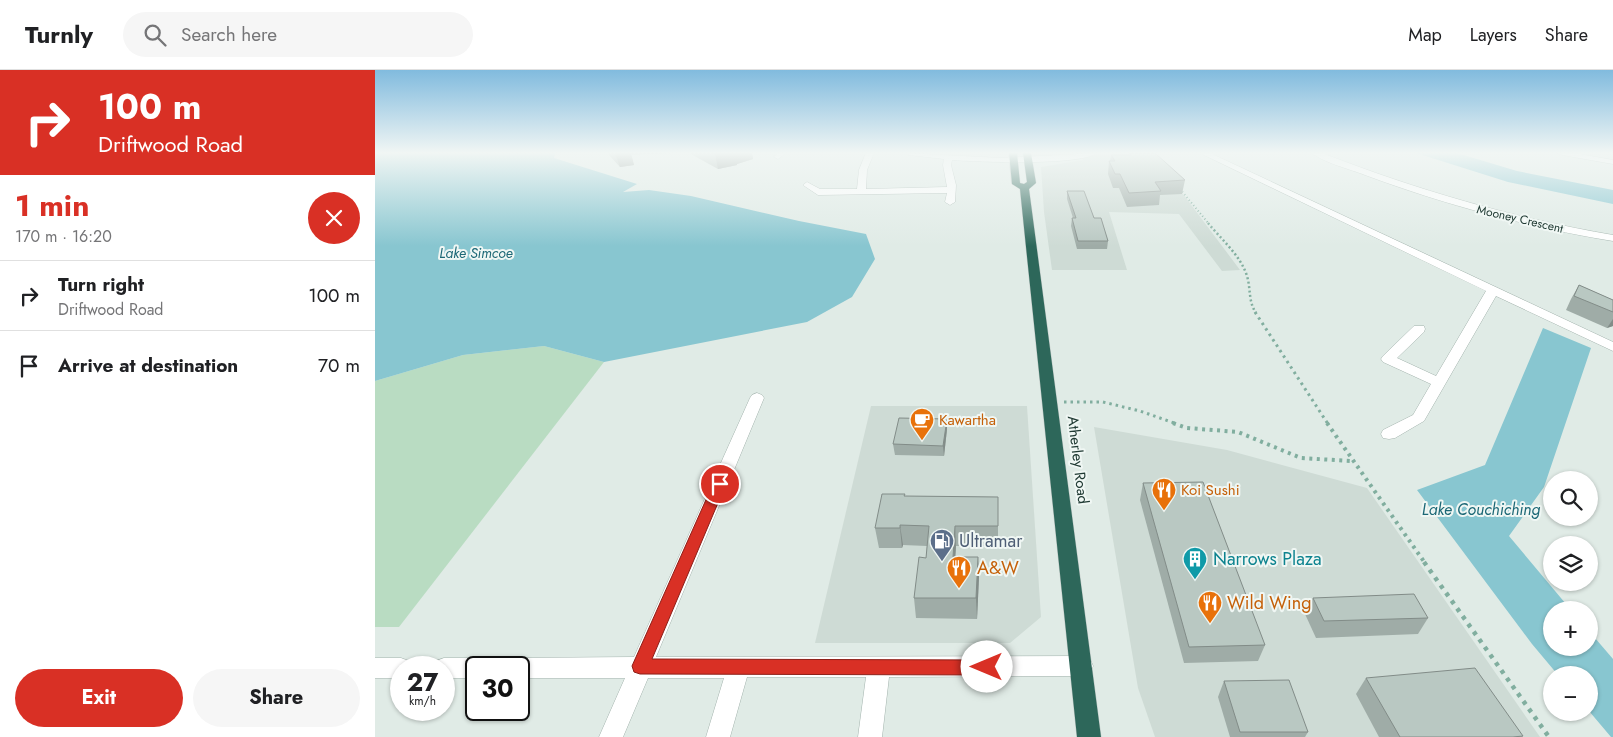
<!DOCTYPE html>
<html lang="en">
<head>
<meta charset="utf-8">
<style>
  body { margin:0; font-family:Jost,sans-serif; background:#f6f6f6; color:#202124; height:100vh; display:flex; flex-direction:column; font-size:19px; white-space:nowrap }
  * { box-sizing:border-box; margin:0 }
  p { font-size:16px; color:#757577 }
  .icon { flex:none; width:28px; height:28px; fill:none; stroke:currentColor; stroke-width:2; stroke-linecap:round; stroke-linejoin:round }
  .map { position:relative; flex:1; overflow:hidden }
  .side { display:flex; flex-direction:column; background:#fff; width:375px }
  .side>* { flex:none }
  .top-card { background:#d93025; color:#fff; overflow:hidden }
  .controls { position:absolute; left:1168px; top:401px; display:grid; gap:10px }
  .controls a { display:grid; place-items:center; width:55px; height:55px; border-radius:50%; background:#fff; box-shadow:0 1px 4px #0004; font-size:25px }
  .speed { position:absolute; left:15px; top:586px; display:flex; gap:10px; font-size:25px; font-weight:700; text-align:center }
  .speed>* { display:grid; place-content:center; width:65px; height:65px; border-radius:50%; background:#fff; box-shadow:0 1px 4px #0004; line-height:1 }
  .speed small { font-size:12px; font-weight:400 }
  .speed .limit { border:2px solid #111; border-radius:8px; background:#fff; color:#111 }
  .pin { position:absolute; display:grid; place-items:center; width:42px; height:42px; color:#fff; margin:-21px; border:2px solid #fff; border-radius:50%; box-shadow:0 1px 5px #0007 }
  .me { position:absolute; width:55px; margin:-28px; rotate:270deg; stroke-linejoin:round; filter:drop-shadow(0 0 4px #0008) }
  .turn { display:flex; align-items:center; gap:18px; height:105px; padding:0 15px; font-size:22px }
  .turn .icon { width:65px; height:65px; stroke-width:2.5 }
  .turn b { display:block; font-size:35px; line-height:42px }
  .round { display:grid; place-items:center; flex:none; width:52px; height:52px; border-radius:26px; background:#f6f6f6 }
  .summary { display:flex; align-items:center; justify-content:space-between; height:85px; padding:0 15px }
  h1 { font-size:30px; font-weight:700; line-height:38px; color:#d93025 }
  .action { display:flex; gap:10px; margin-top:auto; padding:10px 15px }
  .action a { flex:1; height:58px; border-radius:30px; background:#d93025; color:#fff; font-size:20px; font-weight:700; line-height:58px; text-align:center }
  .action a+a { background:#f6f6f6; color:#202124 }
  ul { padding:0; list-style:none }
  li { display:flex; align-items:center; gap:15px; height:70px; padding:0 15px; border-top:1px solid #e0e0e0 }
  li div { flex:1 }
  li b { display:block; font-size:19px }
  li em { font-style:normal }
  header { display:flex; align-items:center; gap:30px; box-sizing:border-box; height:70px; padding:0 25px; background:#fff; border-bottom:1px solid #e0e0e0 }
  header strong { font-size:24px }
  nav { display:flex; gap:28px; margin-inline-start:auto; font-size:18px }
  .search { width:350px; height:45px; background:#f6f6f6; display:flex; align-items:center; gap:12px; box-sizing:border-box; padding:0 18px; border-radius:28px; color:#757577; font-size:19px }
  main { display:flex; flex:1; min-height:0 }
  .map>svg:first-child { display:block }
  .built { fill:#cedbd5 }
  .green { fill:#b9dcc2 }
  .water { fill:#88c6d0 }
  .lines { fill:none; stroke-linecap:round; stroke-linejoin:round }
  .minor-casing { stroke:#a3b3ad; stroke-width:1 }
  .highway-casing { stroke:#c1c8c6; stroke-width:1 }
  .path-far4 { stroke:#81ae9f; stroke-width:2; stroke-dasharray:1 2.5; stroke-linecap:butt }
  .path-far3 { stroke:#81ae9f; stroke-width:2.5; stroke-dasharray:2 2.5; stroke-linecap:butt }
  .path-far2 { stroke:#81ae9f; stroke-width:3; stroke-dasharray:2.5 4; stroke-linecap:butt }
  .path-far1 { stroke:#81ae9f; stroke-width:4; stroke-dasharray:3 4.5; stroke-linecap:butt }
  .path { stroke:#81ae9f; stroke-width:4.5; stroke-dasharray:4 5.5; stroke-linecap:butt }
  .minor { fill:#fff; fill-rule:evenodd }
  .highway { fill:#2d675a; fill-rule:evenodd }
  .wall { fill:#9faca7 }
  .shaded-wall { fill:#828c88 }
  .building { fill:#b9c8c2; stroke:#828c88 }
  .route { fill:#d93025; stroke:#8d1f18 }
  .labels { text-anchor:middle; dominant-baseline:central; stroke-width:4; stroke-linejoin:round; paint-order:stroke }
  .far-street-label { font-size:12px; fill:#213b34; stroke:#f0f7f4 }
  .far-water-label { font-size:14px; font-style:italic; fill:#1c6876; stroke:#f0f7f4 }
  .food-label { font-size:15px; fill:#c56008; stroke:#f0f7f4; text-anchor:start }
  .street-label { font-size:15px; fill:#213b34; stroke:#f0f7f4 }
  .water-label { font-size:16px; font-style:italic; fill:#1c6876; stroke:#f0f7f4 }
  .near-service-label { font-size:18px; fill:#4e5e75; stroke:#f0f7f4; text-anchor:start }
  .near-culture-label { font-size:18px; fill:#0d838f; stroke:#f0f7f4; text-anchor:start }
  .near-food-label { font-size:18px; fill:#c56008; stroke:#f0f7f4; text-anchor:start }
</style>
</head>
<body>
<header>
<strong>Turnly</strong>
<div class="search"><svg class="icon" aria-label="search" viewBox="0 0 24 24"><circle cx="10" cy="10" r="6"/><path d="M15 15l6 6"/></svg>Search here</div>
<nav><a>Map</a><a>Layers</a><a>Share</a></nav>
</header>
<main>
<section class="side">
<div class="top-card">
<div class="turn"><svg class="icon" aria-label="right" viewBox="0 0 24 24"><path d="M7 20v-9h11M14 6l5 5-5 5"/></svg><div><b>100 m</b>Driftwood Road</div></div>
</div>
<div class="summary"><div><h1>1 min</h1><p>170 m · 16:20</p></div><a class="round" style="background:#d93025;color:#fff"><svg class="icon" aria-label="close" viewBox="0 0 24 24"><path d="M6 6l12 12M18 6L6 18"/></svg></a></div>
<ul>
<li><svg class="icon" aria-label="right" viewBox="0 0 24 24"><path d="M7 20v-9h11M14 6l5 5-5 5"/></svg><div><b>Turn right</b><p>Driftwood Road</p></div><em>100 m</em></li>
<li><svg class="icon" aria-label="arrive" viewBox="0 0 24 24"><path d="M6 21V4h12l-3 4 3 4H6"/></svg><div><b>Arrive at destination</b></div><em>70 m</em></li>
</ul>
<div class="action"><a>Exit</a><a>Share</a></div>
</section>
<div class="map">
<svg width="1238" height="667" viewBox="0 0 1238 667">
  <rect width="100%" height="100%" fill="#e0ebe6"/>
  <!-- built -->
  <g class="built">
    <polygon points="735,83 766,83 808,124 865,200 847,201 804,144 734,142 752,200 677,200 669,142 666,97 708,90 707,87"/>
    <polygon points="496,336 652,336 666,547 635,573 440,573"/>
    <polygon points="719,357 852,380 992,418 1165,667 780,667 763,618"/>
  </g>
  <!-- green -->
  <polygon class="green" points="169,276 229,292 24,557 0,557 0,311 88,285"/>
  <!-- water -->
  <g class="water">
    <polygon points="0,83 180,83 179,88 262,114 248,122 274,120 316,126 424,151 491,164 500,189 477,227 432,252 229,292 169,276 88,285 0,311"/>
    <polygon points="1041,83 1082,83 1142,101 1238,120 1238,134 1133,112"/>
    <polygon points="1168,258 1216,278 1169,417 1134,466 1196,540 1176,540 1176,578 1214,578 1214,561 1238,589 1238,667 1236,667 1214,641 1214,605 1183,605 1157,574 1042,420 1110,395"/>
  </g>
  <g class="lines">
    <defs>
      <g id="minor">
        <polygon points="403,83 411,83 403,89 399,87"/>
        <path d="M491,83H499L492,100L491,119L572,117L568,95L569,89L534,85L530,83L626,88L722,83C704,96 602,92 577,90L576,95L581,115L580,132L575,135L570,132L572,123L443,125L428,115L432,112L445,119H482L484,100Z"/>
        <polygon points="825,83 835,83 1238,272 1238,281 1121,226 1049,351 1020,368 1014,369 1008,368 1006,364 1008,360 1038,345 1056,314 1008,292 1006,289 1008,286 1039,256 1049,256 1050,259 1049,262 1022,288 1061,306 1111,221"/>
        <path d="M937,83H947C1042,120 1138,148 1238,165V171C1153,157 1071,135 990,105C975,99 949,93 937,83Z"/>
        <polygon points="1183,83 1199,83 1238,90 1238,94 1187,85"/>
        <polygon points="382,323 387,325 389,328 281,587 707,586 715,589 718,596 715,603 707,606 514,607 507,667 483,667 491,607 372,607 355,667 331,667 349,608 273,608 248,667 224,667 250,608 144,608 144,598 125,598 128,591 136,588 259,587 375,328 377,325"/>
        <polygon points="0,588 26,588 34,591 37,598 26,598 26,608 0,608"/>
        <polygon points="69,588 101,588 109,591 112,598 101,598 101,608 69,608 69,598 58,598 61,591"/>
      </g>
      <polygon id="highway" points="634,83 642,83 645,113 649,114 652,112 648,83 656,83 661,113 654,119 726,667 702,667 645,119 637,114"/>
    </defs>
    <!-- minor casing -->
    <use href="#minor" class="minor-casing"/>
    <!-- highway casing -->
    <use href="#highway" class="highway-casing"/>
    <!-- path-far4 -->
    <polyline class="path-far4" points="805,119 834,154"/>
    <!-- path-far3 -->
    <path class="path-far3" d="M833,153C846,169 866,186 872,206C876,219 873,231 881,243"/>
    <!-- path-far2 -->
    <g class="path-far2">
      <polyline points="880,242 953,354"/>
      <polyline points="689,332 728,332 765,341 802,354"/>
    </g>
    <!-- path-far1 -->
    <g class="path-far1">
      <polyline points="798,353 812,358 863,362 926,388 976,391"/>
      <polyline points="952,353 1050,493"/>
    </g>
    <!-- path -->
    <polyline class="path" points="1049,492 1174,667"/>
    <!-- minor -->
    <use href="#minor" class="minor"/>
    <!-- highway -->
    <use href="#highway" class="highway"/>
  </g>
  <!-- wall -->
  <g class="wall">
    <polygon points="234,83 304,83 256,85 259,95 245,97 234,85"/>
    <polygon points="314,83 377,83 378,89 362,94 362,95 343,99"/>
    <polygon points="755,83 810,110 807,124 785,125 784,135 752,137 744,118 738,118 733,104 734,91 735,91 736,85 754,85"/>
    <polygon points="692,121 719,148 733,171 732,179 702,179 696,156 697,148 698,148 692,129"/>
    <polygon points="1204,215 1238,230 1238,256 1232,258 1191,240 1196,229"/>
    <polygon points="572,349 572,359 569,386 520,385 518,374"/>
    <polygon points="768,413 890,575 883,591 809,593 765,430"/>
    <polygon points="530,426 623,427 623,476 581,476 580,487 603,487 604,507 602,549 541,548 539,528 551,488 552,476 528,475 527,478 504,478 500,458"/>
    <polygon points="938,528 1053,548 1043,564 941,568 930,544"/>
    <polygon points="991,608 1148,666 1147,667 1004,667 981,624"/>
    <polygon points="849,611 933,662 930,667 855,667 843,627"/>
  </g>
  <!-- shaded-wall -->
  <g class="shaded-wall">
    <polygon points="240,83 256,83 259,95 245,97"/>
    <polygon points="348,83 377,83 378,89 362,94 362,95 343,99 340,84"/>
    <polygon points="1238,249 1238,256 1232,258"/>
    <polygon points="572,349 572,359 569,386 568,376"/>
    <polygon points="525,455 528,475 527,478 525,458"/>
    <polygon points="580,456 581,476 579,507 578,487"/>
    <polygon points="603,487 604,507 602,549 601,528"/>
  </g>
  <!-- building -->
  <g class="building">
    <polygon points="336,83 348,83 340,84"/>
    <polygon points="755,83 780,83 810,110 780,112 786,121 754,123 745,104 740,104 734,91 740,91 736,85 756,85"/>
    <polygon points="692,121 709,121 719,148 726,148 733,171 703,171 697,148 701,148"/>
    <polygon points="1204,215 1238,230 1238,242 1199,226"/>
    <polygon points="524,348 572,349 568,376 518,374"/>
    <polygon points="828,412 890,575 814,577 768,413"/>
    <polygon points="507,424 530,424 529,426 623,427 623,456 580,456 578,487 603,487 601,528 539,528 544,487 551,488 554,456 525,455 525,458 500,458"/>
    <polygon points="1039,524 1053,548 949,551 938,528"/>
    <polygon points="1100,598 1148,666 1138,667 1025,667 991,608"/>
    <polygon points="914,610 933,662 865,662 849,611"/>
  </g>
  <!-- sky -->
  <linearGradient id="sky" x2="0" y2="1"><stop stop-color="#81bbde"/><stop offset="0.47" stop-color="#f1f6f4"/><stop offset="1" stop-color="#f1f6f4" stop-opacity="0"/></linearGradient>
  <rect width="1238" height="176" fill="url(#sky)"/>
  <!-- route -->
  <polygon class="route" points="345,409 350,411 351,414 277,589 612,590 618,592 621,597 618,603 612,605 265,604 259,602 257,596 338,414 340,411"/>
  <!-- icons -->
  <defs>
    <symbol id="cafe-pin" viewBox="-11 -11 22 30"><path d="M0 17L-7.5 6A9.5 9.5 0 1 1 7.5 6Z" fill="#e8710a" stroke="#f0f7f4"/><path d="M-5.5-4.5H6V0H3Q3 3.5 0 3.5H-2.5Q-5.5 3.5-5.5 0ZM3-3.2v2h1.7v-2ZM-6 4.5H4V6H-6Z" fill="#fff"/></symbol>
    <symbol id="restaurant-pin" viewBox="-11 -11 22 30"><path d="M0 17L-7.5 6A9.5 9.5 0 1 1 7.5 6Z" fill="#e8710a" stroke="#f0f7f4"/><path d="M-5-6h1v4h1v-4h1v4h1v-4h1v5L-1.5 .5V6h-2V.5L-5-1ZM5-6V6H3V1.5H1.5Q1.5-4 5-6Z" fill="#fff"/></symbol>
    <symbol id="fuel-pin" viewBox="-11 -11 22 30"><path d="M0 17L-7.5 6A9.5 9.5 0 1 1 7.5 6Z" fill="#5c6f8a" stroke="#f0f7f4"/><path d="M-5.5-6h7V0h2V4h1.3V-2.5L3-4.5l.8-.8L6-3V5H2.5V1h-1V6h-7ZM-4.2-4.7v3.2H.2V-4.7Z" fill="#fff"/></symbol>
    <symbol id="building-pin" viewBox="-11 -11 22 30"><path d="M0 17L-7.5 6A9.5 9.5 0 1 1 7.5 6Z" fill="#0f9aa8" stroke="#f0f7f4"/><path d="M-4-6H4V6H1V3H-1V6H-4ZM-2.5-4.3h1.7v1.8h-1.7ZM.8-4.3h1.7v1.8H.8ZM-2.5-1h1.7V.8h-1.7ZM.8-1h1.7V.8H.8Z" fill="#fff"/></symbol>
  </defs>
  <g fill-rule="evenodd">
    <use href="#cafe-pin" x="533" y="336" width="28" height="38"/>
    <use href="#restaurant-pin" x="775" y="406" width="28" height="38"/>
    <use href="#fuel-pin" x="553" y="457" width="28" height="38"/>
    <use href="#building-pin" x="806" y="475" width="28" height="38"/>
    <use href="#restaurant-pin" x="570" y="484" width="28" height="38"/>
    <use href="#restaurant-pin" x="821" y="519" width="28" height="38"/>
  </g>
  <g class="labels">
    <!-- far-street labels -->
    <g class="far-street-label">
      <text transform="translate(1145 149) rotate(13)">Mooney Crescent</text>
    </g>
    <!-- far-water labels -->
    <g class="far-water-label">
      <text x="101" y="183">Lake Simcoe</text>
    </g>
    <!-- food labels -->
    <g class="food-label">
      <text x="564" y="350">Kawartha</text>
      <text x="806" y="420">Koi Sushi</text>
    </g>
    <!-- street labels -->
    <g class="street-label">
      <text transform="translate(703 390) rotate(83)">Atherley Road</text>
    </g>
    <!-- water labels -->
    <g class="water-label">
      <text x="1106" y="439">Lake Couchiching</text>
    </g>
    <!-- near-service labels -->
    <g class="near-service-label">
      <text x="584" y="471">Ultramar</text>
    </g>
    <!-- near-culture labels -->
    <g class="near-culture-label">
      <text x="838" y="489">Narrows Plaza</text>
    </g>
    <!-- near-food labels -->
    <g class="near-food-label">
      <text x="602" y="498">A&amp;W</text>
      <text x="852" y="533">Wild Wing</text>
    </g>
  </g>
</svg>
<div class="controls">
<a><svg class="icon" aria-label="search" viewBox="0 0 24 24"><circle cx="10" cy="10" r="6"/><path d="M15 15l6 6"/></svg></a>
<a><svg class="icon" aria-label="layers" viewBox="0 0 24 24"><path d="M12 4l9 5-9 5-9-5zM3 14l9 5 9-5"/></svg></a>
<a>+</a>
<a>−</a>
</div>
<div class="speed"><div>27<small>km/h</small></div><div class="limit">30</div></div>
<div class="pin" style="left:345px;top:414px;background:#d93025"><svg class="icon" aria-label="arrive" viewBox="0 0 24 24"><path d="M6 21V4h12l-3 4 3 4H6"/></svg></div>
<svg class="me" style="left:612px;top:597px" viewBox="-20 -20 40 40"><circle r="19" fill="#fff"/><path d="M0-13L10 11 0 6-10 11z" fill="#d93025"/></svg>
</div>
</main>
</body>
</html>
